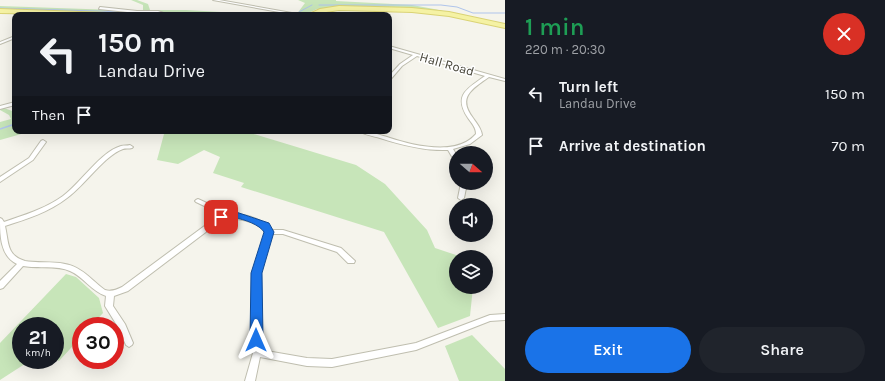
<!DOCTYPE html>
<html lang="en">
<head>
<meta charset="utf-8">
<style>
  body { margin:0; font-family:Karla,sans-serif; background:#20242c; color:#f1f3f6; height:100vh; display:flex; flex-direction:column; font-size:15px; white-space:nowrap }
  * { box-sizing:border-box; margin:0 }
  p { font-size:13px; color:#9ea1a6 }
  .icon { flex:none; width:22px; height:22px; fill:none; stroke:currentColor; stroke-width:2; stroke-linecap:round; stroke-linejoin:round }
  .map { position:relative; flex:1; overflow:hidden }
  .sheet { display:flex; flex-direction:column; background:#171b24; width:380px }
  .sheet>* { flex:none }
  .guide { position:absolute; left:12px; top:12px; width:380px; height:122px; border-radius:8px; box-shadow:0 4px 16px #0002; background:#171b24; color:#f1f3f6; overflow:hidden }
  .needle { width:26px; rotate:110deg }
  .buttons { position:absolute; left:449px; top:146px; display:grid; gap:8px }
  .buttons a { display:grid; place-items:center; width:44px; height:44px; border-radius:50%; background:#171b24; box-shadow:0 4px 16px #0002; font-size:20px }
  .speed { position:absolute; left:12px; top:317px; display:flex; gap:8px; font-size:20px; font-weight:700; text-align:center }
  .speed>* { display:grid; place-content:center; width:52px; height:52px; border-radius:50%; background:#171b24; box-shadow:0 4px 16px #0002; line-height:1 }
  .speed small { font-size:10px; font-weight:400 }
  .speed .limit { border:6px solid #d22; background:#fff; color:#111 }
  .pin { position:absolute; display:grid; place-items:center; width:34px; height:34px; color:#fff; margin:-17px; border-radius:8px; box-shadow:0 2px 6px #0006 }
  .me { position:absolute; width:44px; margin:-22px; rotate:0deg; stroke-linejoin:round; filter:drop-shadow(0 0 3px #0008) }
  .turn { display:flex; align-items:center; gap:14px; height:84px; padding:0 20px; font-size:18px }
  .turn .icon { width:52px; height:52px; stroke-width:2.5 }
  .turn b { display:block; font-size:28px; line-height:34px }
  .then { display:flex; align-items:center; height:38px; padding:0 20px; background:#0003; gap:8px; font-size:15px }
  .round { display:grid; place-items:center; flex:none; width:42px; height:42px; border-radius:21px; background:#20242c }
  .head { display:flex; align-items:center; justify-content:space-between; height:68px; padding:0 20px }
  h1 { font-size:24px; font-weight:600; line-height:30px; color:#1e9e55 }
  .cta { display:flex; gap:8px; margin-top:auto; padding:8px 20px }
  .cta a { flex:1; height:46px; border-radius:24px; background:#1a73e8; color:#fff; font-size:16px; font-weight:600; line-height:46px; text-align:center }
  .cta a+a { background:#20242c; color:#f1f3f6 }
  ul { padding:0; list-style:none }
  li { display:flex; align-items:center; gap:12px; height:52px; padding:0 20px }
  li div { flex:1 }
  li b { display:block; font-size:15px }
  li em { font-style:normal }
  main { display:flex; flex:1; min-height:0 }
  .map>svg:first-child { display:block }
  .green { fill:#c7e5b9 }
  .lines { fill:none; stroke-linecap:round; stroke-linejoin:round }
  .stream-far1 { stroke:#afc4eb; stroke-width:1 }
  .stream { stroke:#afc4eb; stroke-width:1.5 }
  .minor-casing { stroke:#bfbeaf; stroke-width:2 }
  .primary-casing { stroke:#dad375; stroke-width:2 }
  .minor { fill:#fff; fill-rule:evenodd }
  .primary { fill:#f5f2a4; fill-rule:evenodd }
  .route { fill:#1a73e8; stroke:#114b97 }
  .labels { text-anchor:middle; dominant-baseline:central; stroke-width:3; stroke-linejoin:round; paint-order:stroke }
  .far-street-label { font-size:13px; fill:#48463a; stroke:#fff }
</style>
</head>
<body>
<main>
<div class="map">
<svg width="505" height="381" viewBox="0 0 505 381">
  <rect width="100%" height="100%" fill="#f5f4ec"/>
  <!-- green -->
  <g class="green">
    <polygon points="131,0 137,0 148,4 150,10 186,10 271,15 134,15 0,10 0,6 143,11 143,5"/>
    <polygon points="298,0 336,0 336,1 412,5 434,9 488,21 413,8 334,7 317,9 304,15 296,15 305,3"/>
    <polygon points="4,108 15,112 15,131 32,131 0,140 0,122 11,119 9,115 0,110"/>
    <polygon points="163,131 244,131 356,165 385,184 427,230 435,248 462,257 456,257 456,287 473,287 470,316 438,328 384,232 241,187 244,183 213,173 220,157 204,150 178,164 157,160 164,134"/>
    <polygon points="66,274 76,277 99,298 103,313 91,326 81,326 81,337 59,361 55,359 55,326 21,326 21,360 31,360 0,380 0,343"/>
    <polygon points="472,335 505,369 505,381 459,381 445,346"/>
  </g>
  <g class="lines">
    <!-- stream-far1 -->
    <g class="stream-far1">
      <polyline points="319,5 441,5 457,7 473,13 505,13"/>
      <polyline points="0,8 157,13"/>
      <polyline points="299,12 312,5"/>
      <polyline points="168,13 235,15"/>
    </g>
    <!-- stream -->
    <polyline class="stream" points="0,129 15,124"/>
    <defs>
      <g id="minor">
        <polygon points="213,0 219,0 303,15 296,15"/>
        <polygon points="100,7 137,11 158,11 169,15 164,15 158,13 137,13 99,9"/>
        <polygon points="15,36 15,38 0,44 0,42"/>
        <path d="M389,46L505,79V81L489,77C472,89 457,97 473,118C477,124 481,128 482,135L470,144L453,149L456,154V161L454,160L448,150C425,151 402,145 380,138C373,136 365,135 359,131C370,131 380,135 390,138C411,145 446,153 466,142C470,140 473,137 476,134C476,127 472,124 468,118C453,95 467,89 485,76L417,56L402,66L390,80H389V76L400,64L413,55L389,48Z"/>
        <polygon points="15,102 15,105 0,109 0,106"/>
        <polygon points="43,140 46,142 33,160 0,182 0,177 29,158 41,141"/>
        <path d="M130,145L133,147L132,148C129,149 125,148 123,149C105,155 84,186 67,198C49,212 27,219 5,226C9,243 6,255 25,261C43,264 64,259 80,270C89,275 96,284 105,290C111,292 116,290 122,287L218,216L215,211L196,202L195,201L196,200L198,199L220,209L223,215C240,213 259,216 271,230H283L341,248L355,261L354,263H348L337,252L283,234H272L260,273L261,350L307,358L332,359L416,343L490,315L505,314V320L490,321L416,350L332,367L307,366L260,357L255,381H245L253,353L252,273L266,232C255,220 238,218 223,219L128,291L114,296L113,306L125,324L133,343L132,345L129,347L126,345L118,327L105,306L106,296C91,291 84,277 70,271C57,265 38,269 23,266L3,288L0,289V281L17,264C0,256 0,235 0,218L2,219L4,222C24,215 45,209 63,196C81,183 100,152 121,146C124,145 127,146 130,145Z"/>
        <polygon points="461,183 467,183 464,198 461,200 458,198"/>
      </g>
      <g id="primary">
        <polygon points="339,6 412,8 449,12 505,24 505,28 449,16 412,12 339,10 307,15 320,9"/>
        <polygon points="0,9 108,13 111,15 0,13"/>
      </g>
    </defs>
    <!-- minor casing -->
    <use href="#minor" class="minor-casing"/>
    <!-- primary casing -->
    <use href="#primary" class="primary-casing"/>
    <!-- minor -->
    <use href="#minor" class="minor"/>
    <!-- primary -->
    <use href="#primary" class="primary"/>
  </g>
  <!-- route -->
  <path class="route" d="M236,212L269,223L274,232L262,273L263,340L261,343L256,345L252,343L250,340L251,273L264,232C260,225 244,219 235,218C228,218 222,222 216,217L221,214Z"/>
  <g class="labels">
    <!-- far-street labels -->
    <g class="far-street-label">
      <text transform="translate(447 64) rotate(16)">Hall Road</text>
    </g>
  </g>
</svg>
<div class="buttons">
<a><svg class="needle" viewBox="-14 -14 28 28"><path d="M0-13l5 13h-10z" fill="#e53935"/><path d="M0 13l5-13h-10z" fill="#9ea1a6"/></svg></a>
<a><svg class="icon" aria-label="sound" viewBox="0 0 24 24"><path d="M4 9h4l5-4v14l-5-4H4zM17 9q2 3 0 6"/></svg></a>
<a><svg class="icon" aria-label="layers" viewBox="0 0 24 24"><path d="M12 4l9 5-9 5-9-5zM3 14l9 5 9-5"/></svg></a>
</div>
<div class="speed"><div>21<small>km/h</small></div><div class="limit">30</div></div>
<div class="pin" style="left:221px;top:217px;background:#d93025"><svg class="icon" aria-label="arrive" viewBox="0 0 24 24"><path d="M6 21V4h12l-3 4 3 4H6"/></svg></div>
<svg class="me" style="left:256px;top:340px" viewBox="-20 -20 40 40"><path d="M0-17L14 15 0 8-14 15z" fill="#1a73e8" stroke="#fff" stroke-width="4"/></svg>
<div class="guide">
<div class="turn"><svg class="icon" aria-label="left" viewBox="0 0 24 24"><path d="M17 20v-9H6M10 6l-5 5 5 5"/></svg><div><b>150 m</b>Landau Drive</div></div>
<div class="then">Then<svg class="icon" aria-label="arrive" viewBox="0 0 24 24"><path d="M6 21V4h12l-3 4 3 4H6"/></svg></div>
</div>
</div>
<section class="sheet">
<div class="head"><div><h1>1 min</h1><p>220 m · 20:30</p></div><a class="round" style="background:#d93025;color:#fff"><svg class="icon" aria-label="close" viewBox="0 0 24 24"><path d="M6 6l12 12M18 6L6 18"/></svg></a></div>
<ul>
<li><svg class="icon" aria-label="left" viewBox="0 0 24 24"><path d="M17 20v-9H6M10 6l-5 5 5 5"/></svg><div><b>Turn left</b><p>Landau Drive</p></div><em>150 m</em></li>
<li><svg class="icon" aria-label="arrive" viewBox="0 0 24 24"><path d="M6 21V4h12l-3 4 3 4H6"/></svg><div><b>Arrive at destination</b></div><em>70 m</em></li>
</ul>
<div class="cta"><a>Exit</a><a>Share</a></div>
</section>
</main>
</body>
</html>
